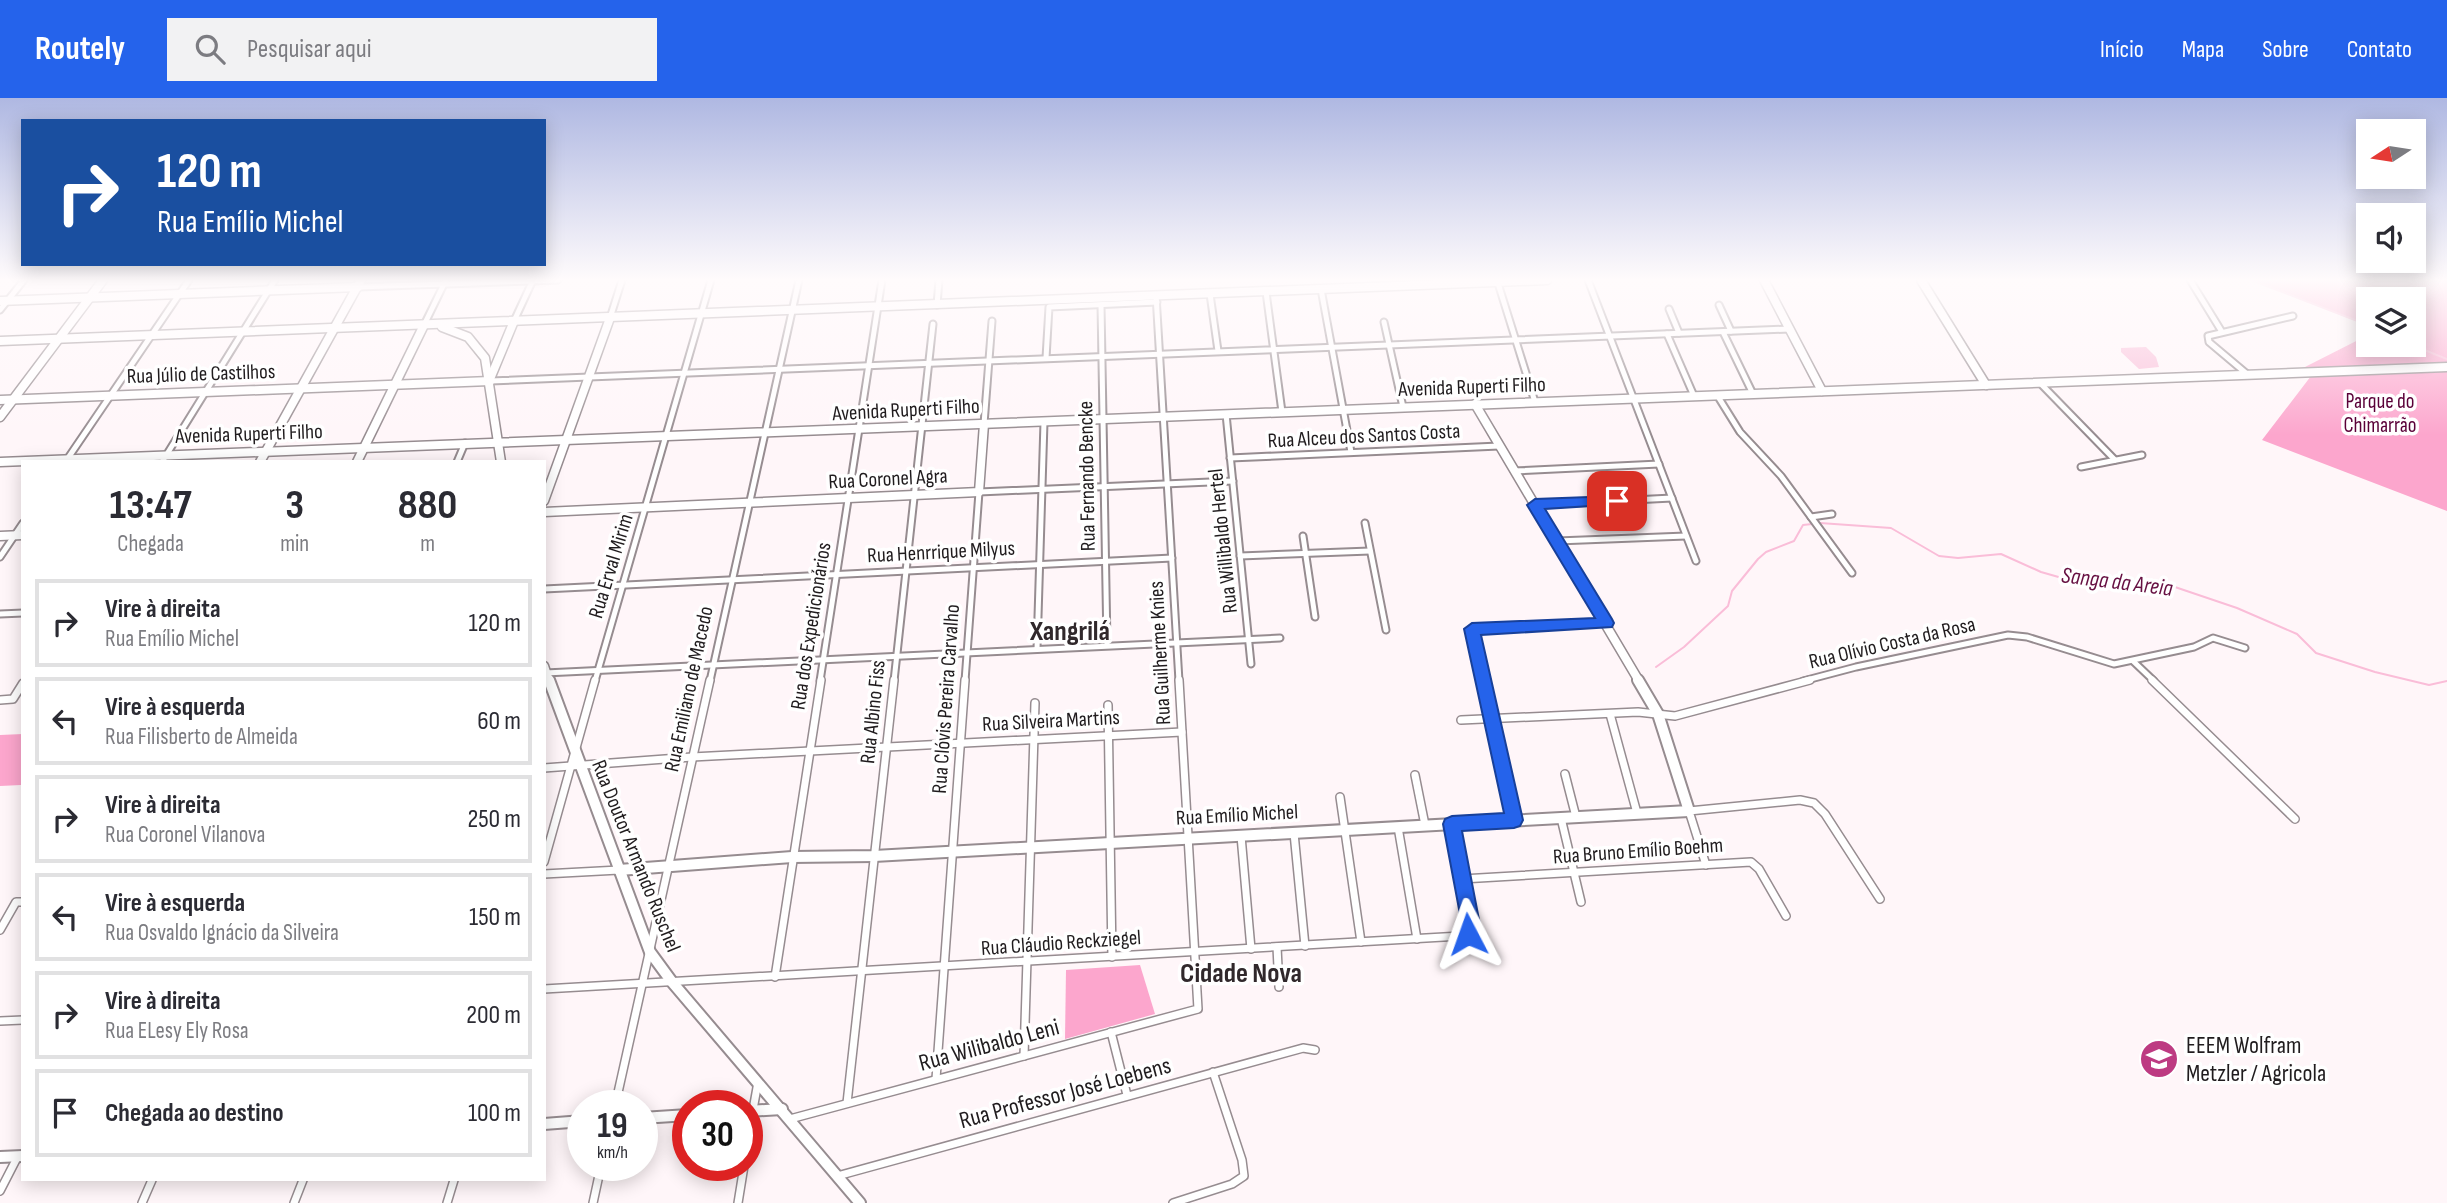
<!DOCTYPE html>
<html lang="pt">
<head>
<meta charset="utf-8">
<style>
  body { margin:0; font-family:"Sofia Sans Condensed",sans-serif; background:#f2f2f3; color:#2b2b33; height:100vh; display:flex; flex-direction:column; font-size:26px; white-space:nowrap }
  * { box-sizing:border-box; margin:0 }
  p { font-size:23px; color:#7c7c81 }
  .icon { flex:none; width:38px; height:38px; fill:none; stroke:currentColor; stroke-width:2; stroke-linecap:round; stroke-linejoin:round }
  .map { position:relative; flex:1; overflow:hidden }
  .side { position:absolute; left:21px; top:362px; width:525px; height:721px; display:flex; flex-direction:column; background:#fff; border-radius:0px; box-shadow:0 4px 18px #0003 }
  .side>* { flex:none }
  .guide { position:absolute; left:21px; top:21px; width:525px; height:147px; border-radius:0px; box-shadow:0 4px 18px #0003; background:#1a4fa0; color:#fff; overflow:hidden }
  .needle { width:46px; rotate:258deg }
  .buttons { position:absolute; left:2356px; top:21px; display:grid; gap:14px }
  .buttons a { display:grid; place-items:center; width:70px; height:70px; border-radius:0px; background:#fff; box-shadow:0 4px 18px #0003; font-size:35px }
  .speed { position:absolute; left:567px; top:992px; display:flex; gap:14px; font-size:35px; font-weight:700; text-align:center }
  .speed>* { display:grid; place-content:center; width:91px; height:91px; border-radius:50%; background:#fff; box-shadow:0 4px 18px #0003; line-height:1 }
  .speed small { font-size:18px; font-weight:400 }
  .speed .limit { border:10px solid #d22; background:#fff; color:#111 }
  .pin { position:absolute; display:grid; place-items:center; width:60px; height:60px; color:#fff; margin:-30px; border-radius:14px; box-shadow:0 4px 10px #0006 }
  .me { position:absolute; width:77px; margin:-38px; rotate:356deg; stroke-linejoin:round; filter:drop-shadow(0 0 5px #0008) }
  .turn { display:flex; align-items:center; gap:24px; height:147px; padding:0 21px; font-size:32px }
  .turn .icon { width:91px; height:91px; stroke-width:2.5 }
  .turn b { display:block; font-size:49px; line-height:60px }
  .eta { display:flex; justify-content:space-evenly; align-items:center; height:119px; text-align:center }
  .eta b { font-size:42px; font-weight:700; line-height:49px }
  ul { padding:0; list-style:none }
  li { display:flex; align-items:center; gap:21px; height:88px; margin:0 14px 10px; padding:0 7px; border:4px solid #e1e1e2; border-radius:0px }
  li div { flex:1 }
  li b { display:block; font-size:26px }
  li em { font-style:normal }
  header { display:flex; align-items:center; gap:42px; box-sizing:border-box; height:98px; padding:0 35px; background:#2563eb; color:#fff }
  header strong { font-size:33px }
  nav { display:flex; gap:38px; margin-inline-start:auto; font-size:24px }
  .search { width:490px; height:63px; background:#f2f2f3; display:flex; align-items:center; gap:18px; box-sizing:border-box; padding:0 24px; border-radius:0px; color:#7c7c81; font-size:26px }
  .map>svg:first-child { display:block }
  .green { fill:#fca6cd }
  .water { fill:#fabdd8 }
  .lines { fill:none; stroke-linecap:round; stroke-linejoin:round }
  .stream { stroke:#fabdd8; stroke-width:2 }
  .street-far1-casing { stroke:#968c90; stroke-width:9 }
  .street-casing { stroke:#968c90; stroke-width:10 }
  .secondary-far1-casing { stroke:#968c90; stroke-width:11 }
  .secondary-casing { stroke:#968c90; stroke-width:14 }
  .street-far1 { stroke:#fff; stroke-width:5 }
  .street { stroke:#fff; stroke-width:7 }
  .secondary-far1 { stroke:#fff; stroke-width:8 }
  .secondary { stroke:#fff; stroke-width:10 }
  .route { fill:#2563eb; stroke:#184099; stroke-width:2 }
  .labels { text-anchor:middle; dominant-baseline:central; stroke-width:7; stroke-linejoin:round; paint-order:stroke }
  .street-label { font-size:21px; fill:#201c1e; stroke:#fff }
  .park-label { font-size:21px; fill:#5a0038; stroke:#fff }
  .water-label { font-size:23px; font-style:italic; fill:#661042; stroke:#fff }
  .near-street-label { font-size:24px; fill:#201c1e; stroke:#fff }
  .near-poi-label { font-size:24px; fill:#201c1e; stroke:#fff; text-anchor:start }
  .district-label { font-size:28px; font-weight:bold; fill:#30282b; stroke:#fff }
</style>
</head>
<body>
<header>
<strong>Routely</strong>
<div class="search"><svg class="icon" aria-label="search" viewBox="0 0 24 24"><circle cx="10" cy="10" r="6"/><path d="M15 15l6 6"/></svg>Pesquisar aqui</div>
<nav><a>Início</a><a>Mapa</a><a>Sobre</a><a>Contato</a></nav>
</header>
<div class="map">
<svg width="2447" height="1105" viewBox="0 0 2447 1105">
  <rect width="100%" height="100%" fill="#fff6f9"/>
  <!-- green -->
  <g class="green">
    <polygon points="2253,182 2447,182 2447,413 2262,342 2311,278 2303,270 2368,237 2368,247 2413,247 2413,201 2368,201 2368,228"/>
    <polygon points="23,636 23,684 21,687 0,688 0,637"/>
    <polygon points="1140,867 1155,916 1065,941 1066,872"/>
  </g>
  <!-- water -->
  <polygon class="water" points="2146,249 2156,259 2159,269 2139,271 2121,254 2121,250"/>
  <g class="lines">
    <!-- stream -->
    <g class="stream">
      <polyline points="2251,182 2368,227"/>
      <polyline points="2412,247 2447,261"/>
      <polyline points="1820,425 1891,430 1939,458 1958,460 2001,456 2041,474 2062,480 2169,487 2237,510 2297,536 2316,555 2375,574 2429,587 2447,583"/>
      <polyline points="1656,569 1684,549 1728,508 1732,493 1758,461 1766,454 1794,443 1803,427 1812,426"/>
    </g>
    <defs>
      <g id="street-far1">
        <polyline points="1497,182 1535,304"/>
        <polyline points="1588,182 1696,463"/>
        <polyline points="2190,182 2222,234"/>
        <polyline points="358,189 558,182"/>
        <polyline points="1321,191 1351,354"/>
        <polyline points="1266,194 1282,314"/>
        <polyline points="1210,196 1218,253"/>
        <polyline points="1156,197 1179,583"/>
        <polyline points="937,207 939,182"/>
        <polyline points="1101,207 1107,547"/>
        <polyline points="1719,207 1731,233"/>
        <polyline points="1669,211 1679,235"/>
        <polyline points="0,212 24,182"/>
        <polyline points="610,220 622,182"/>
        <polyline points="514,223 533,182"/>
        <polyline points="1384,224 1403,309"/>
        <polyline points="424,227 445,184"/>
        <polyline points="1723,234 1753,296"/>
        <polyline points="1667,236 1694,298"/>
        <polyline points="1046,260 1049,209 1157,204"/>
        <polyline points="2247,276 2209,244 2208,238 2293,218"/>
        <polyline points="490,283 1789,231"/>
        <polyline points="2040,285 2115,362"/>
        <polyline points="1717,297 1740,334 1781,378 1852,475"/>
        <polyline points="1226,316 1251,566"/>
        <polyline points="984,326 992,223"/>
        <polyline points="1230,360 1499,348"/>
        <polyline points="66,363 189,182"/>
        <polyline points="162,364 275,182"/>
        <polyline points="457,364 465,345"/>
        <polyline points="2081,369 2142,357"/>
        <polyline points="1514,373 1659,366"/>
        <polyline points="1535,407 1672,400"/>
        <polyline points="1811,419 1832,416"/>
        <polyline points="1365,425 1386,532"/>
        <polyline points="1303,438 1315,519"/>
        <polyline points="1557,443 1686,438"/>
        <polyline points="1240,458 1370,453"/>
        <polyline points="0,459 23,425"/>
        <polyline points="544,491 1172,460"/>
        <polyline points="0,516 23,515"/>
        <polyline points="1037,551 1044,324"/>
        <polyline points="2133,563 2154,583"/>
        <polyline points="545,575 1280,540"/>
        <polyline points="595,583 711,182"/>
        <polyline points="710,583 799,182"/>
        <polyline points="820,583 882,182"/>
        <polyline points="894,583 933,226"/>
        <polyline points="965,583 979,394 1233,383"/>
        <polyline points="1484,583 1472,531 1606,525"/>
        <polyline points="1803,583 1856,569 2008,537 2027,539 2114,566 2194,549 2213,540 2245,550"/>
      </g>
      <g id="street">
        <polyline points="1483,582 1514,722"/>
        <polyline points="2152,582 2295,721"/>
        <polyline points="0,602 13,601 23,585"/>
        <polyline points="1108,607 1112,859"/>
        <polyline points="1610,616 1637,715"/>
        <polyline points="1461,622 1638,614 1675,618 1810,582"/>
        <polyline points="544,670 692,659 1182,634"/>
        <polyline points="1565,676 1576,719"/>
        <polyline points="1415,677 1425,727"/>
        <polyline points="1340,699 1361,844"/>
        <polyline points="1561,720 1581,804"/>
        <polyline points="1398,729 1417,841"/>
        <polyline points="1294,735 1305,848"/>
        <polyline points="1241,738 1251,851"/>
        <polyline points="544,764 595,582"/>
        <polyline points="1706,767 1689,713 1800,702 1814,705 1825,716 1880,801"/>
        <polyline points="544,776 619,772"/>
        <polyline points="1462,781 1751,764 1759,771 1786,818"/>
        <polyline points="0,832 16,804 23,804"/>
        <polyline points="1277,849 1279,889"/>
        <polyline points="775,879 821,582"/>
        <polyline points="544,891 1461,838 1468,836 1471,827 1452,726"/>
        <polyline points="0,923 23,922"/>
        <polyline points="1111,934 1127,997"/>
        <polyline points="1024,958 1035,605"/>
        <polyline points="936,981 965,582"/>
        <polyline points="847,1005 894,582"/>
        <polyline points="615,1008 710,582"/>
        <polyline points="790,1021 1198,911 1179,582"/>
        <polyline points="747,1045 758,984"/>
        <polyline points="837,1078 1303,950 1315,952"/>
        <polyline points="0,1093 18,1058"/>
        <polyline points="142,1105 152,1082"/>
        <polyline points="294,1105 303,1082"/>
        <polyline points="447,1105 454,1082"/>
        <polyline points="593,1105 601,1068"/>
        <polyline points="738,1105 744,1068"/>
        <polyline points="1173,1105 1232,1086 1244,1078 1242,1062 1213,974"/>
      </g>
      <g id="secondary-far1">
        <polyline points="1764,182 1822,293"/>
        <polyline points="1921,182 1986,287"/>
        <polyline points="0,203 358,189"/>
        <polyline points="442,229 468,239 485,260 501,364"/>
        <polyline points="0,243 1547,182"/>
        <polyline points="490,281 514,223"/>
        <polyline points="0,302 490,283"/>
        <polyline points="1475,306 1639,583"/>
        <polyline points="0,319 103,182"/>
        <polyline points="0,364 2447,269"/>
        <polyline points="260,364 361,182"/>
        <polyline points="357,364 424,227"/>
        <polyline points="544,403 610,220"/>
        <polyline points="544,414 979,394 984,326"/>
        <polyline points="0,438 23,437"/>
        <polyline points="544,568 549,583"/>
      </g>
      <g id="secondary">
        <polyline points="549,582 650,854 672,884 860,1105"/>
        <polyline points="619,772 792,759 874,758 1689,713 1658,616 1638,582"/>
        <polyline points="747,1013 782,1011"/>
        <polyline points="642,1020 688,1017"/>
        <polyline points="544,1026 583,1023"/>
        <polyline points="0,1059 23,1058"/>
      </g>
    </defs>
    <!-- street-far1 casing -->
    <use href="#street-far1" class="street-far1-casing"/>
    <!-- street casing -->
    <use href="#street" class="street-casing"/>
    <!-- secondary-far1 casing -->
    <use href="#secondary-far1" class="secondary-far1-casing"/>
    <!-- secondary casing -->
    <use href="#secondary" class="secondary-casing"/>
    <!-- street-far1 -->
    <use href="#street-far1" class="street-far1"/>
    <!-- street -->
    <use href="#street" class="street"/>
    <!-- secondary-far1 -->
    <use href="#secondary-far1" class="secondary-far1"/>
    <!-- secondary -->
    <use href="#secondary" class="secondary"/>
  </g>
  <!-- sky -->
  <linearGradient id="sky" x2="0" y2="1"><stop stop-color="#afb8e2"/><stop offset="0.54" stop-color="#fffbfc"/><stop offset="1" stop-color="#fffbfc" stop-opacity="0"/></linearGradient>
  <rect width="2447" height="337" fill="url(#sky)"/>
  <!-- route -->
  <polygon class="route" points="1617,398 1624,403 1622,406 1545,411 1612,521 1614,525 1612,529 1481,537 1523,722 1520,728 1514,730 1462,733 1480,827 1475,842 1468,844 1461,842 1459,836 1462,827 1443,726 1445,721 1452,718 1504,715 1464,531 1472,525 1595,520 1527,407 1535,401"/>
  <!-- icons -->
  <defs>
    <symbol id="university-disc" viewBox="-11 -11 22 22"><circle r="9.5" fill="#bd3b82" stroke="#fff"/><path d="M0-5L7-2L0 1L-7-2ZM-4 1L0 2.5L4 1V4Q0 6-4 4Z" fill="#fff"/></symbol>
  </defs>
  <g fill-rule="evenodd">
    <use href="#university-disc" x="2137" y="939" width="44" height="44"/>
  </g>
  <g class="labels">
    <!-- street labels -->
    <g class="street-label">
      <text transform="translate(201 276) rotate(-2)">Rua Júlio de Castilhos</text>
      <text transform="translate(1472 289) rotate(-2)">Avenida Ruperti Filho</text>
      <text transform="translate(906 312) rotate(-3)">Avenida Ruperti Filho</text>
      <text transform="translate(249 336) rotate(-2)">Avenida Ruperti Filho</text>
      <text transform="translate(1364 338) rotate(-3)">Rua Alceu dos Santos Costa</text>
      <text transform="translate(1087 378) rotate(-91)">Rua Fernando Bencke</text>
      <text transform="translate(888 381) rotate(-3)">Rua Coronel Agra</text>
      <text transform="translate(1223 443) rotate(-96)">Rua Willibaldo Hertel</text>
      <text transform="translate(941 454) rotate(-3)">Rua Henrrique Milyus</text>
      <text transform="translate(611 468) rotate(-73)">Rua Erval Mirim</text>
      <text transform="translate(811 528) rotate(-81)">Rua dos Expedicionários</text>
      <text transform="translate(1892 545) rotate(-13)">Rua Olívio Costa da Rosa</text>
      <text transform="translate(1160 555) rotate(-93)">Rua Guilherme Knies</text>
      <text transform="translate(689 591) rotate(-78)">Rua Emiliano de Macedo</text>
      <text transform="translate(946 601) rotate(-86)">Rua Clóvis Pereira Carvalho</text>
      <text transform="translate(873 614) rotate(-84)">Rua Albino Fiss</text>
      <text transform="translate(1051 623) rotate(-3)">Rua Silveira Martins</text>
      <text transform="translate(1237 717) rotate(-3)">Rua Emílio Michel</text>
      <text transform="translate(1638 753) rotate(-4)">Rua Bruno Emílio Boehm</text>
      <text transform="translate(636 758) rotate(68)">Rua Doutor Armando Ruschel</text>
      <text transform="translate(1061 845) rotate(-4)">Rua Cláudio Reckziegel</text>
    </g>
    <!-- park labels -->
    <g class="park-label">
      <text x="2380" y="303">Parque do<tspan x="2380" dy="24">Chimarrão</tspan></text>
    </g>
    <!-- water labels -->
    <g class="water-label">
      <text transform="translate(2117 484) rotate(7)">Sanga da Areia</text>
    </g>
    <!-- near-street labels -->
    <g class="near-street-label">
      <text transform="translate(989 947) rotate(-15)">Rua Wilibaldo Leni</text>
      <text transform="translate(1065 995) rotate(-15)">Rua Professor José Loebens</text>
    </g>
    <!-- near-poi labels -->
    <g class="near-poi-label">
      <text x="2186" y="947">EEEM Wolfram<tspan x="2186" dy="28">Metzler / Agricola</tspan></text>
    </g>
    <!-- district labels -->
    <g class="district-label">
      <text x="1070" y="533">Xangrilá</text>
      <text x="1241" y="875">Cidade Nova</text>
    </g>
  </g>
</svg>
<div class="buttons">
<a><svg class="needle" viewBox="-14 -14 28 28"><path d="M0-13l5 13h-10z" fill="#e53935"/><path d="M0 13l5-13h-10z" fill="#7c7c81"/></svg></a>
<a><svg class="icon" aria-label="sound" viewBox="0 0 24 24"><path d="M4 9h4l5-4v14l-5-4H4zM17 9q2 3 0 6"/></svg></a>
<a><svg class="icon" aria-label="layers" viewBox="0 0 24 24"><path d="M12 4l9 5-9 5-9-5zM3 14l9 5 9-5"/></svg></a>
</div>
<div class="speed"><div>19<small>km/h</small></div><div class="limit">30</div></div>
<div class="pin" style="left:1617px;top:403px;background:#d93025"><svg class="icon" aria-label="arrive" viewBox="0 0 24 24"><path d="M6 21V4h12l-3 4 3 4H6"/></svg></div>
<svg class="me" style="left:1468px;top:836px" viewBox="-20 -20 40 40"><path d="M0-17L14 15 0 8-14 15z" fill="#2563eb" stroke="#fff" stroke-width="4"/></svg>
<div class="guide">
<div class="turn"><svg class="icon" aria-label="right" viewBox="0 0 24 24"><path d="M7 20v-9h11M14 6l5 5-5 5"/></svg><div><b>120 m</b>Rua Emílio Michel</div></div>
</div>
<section class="side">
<div class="eta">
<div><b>13:47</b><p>Chegada</p></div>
<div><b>3</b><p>min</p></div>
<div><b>880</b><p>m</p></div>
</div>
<ul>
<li><svg class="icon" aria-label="right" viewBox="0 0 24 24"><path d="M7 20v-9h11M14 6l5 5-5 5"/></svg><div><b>Vire à direita</b><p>Rua Emílio Michel</p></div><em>120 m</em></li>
<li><svg class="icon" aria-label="left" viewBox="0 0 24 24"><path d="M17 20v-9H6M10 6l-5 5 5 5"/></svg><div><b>Vire à esquerda</b><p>Rua Filisberto de Almeida</p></div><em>60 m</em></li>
<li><svg class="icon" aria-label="right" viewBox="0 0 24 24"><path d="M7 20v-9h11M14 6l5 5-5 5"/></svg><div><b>Vire à direita</b><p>Rua Coronel Vilanova</p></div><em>250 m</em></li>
<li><svg class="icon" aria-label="left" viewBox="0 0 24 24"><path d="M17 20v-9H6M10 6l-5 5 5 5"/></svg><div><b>Vire à esquerda</b><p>Rua Osvaldo Ignácio da Silveira</p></div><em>150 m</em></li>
<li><svg class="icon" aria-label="right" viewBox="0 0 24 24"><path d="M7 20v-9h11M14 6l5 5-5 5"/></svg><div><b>Vire à direita</b><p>Rua ELesy Ely Rosa</p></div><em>200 m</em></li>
<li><svg class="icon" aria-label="arrive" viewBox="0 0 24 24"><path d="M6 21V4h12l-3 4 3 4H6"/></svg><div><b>Chegada ao destino</b></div><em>100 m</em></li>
</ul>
</section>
</div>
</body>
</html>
